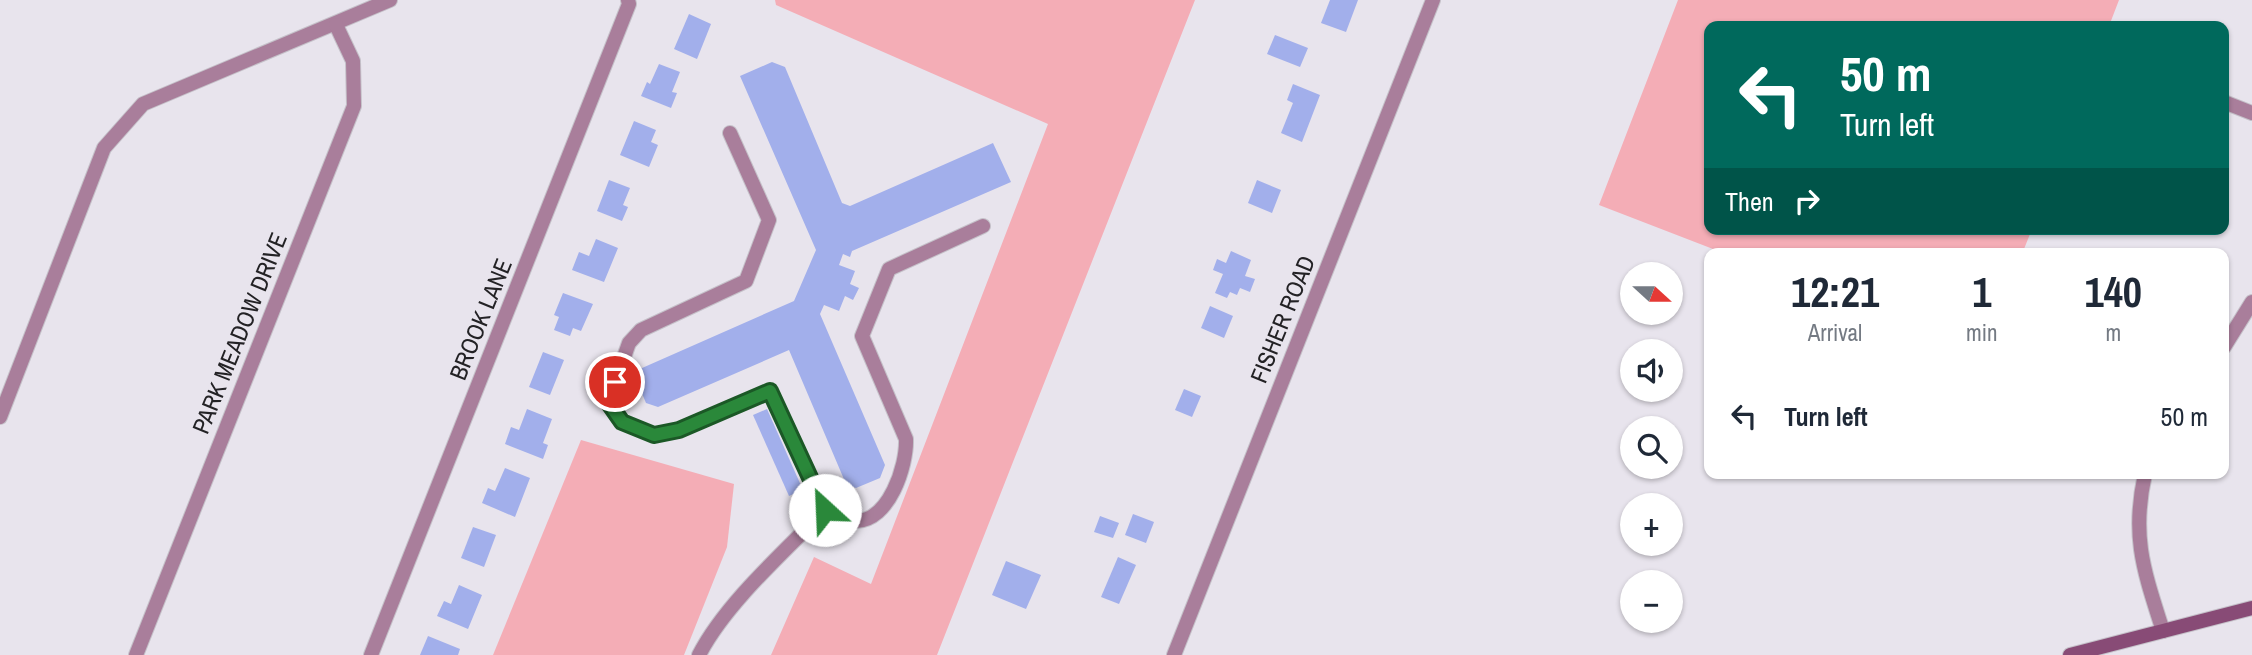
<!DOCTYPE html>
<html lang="en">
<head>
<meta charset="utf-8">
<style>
  body { margin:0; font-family:"Archivo Narrow",sans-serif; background:#f2f2f3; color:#1f2937; height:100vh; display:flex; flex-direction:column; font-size:26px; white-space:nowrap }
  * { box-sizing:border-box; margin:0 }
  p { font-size:23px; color:#747a83 }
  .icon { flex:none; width:38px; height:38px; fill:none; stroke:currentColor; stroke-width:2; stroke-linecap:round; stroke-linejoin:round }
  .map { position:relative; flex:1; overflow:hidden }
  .sheet { position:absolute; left:1704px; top:248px; width:525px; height:231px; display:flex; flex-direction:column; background:#fff; border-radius:14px; box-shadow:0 2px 5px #0004 }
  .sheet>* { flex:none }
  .banner { position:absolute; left:1704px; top:21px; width:525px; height:214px; border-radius:14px; box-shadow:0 2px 5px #0004; background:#00695c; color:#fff; overflow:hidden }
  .needle { width:46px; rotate:111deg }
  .buttons { position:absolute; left:1620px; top:262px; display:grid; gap:14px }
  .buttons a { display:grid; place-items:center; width:63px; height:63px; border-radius:50%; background:#fff; box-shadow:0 2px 5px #0004; font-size:35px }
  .pin { position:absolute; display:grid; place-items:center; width:60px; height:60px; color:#fff; margin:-30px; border:4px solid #fff; border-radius:50%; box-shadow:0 2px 7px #0007 }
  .me { position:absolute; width:77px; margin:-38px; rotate:335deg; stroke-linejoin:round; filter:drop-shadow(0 0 5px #0008) }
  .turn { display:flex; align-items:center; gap:24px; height:147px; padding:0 21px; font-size:32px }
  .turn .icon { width:91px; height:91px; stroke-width:2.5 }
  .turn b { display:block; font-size:49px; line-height:60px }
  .then { display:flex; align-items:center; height:66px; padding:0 21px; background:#0003; gap:14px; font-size:26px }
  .eta { display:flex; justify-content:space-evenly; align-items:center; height:119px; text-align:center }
  .eta b { font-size:42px; font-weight:700; line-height:49px }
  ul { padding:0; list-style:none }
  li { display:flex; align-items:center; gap:21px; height:98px; padding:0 21px }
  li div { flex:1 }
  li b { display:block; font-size:26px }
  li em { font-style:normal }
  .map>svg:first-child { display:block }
  .green { fill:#f4adb6 }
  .building { fill:#a2afeb }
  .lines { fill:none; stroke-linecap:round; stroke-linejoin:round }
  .street-casing { stroke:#c5c1c9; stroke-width:16 }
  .secondary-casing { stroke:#c5c1c9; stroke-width:16 }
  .street { stroke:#a97e9b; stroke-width:14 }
  .secondary { stroke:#884b76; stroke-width:14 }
  .route-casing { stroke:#1b5826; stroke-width:18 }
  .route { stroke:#2a883a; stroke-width:12 }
  .labels { text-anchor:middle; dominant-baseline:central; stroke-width:6; stroke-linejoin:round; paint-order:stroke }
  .street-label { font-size:24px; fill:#232225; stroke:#e8e4ed }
</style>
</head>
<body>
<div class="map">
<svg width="2252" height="655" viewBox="0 0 2252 655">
  <rect width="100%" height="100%" fill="#e8e4ed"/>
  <!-- green -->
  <g class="green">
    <polygon points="775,0 1195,0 937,655 771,655 814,557 871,584 1048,124 776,5"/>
    <polygon points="1678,0 2119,0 2109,26 1710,26 1710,229 2032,229 2022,254 1726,254 1599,205"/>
    <polygon points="581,440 734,484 727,547 684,655 493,655"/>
  </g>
  <!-- building -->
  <g class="building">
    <polygon points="1330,0 1358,0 1346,32 1321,23"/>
    <polygon points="689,14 711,24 697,59 674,49"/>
    <polygon points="1275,35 1308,48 1300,67 1267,54"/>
    <polygon points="772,62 785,67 842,203 850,206 993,143 1011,182 852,251 850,257 843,254 839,265 855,271 850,284 859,288 853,300 845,296 839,311 824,305 820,314 885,465 880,478 856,488 846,484 789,350 658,407 646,403 633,372 794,301 816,250 740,76"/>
    <polygon points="659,64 680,72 672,92 677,93 671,108 641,96 647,82 650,84"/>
    <polygon points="1293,84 1320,95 1302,142 1281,133 1293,103 1287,100"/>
    <polygon points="634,121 656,130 651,142 658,145 649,167 620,155"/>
    <polygon points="609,180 630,188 623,205 628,207 622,221 597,211"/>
    <polygon points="1257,180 1281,190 1272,213 1248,203"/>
    <polygon points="596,239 618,248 604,282 572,270 579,252 589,256"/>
    <polygon points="1231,251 1251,260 1245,276 1255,279 1250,292 1240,288 1237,295 1230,292 1227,298 1215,293 1223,274 1213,270 1217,259 1226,263"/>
    <polygon points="563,293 593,304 581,331 573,328 570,336 554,330 559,317 554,315"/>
    <polygon points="1210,306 1233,316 1224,338 1201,328"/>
    <polygon points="543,352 564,360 550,395 529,387"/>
    <polygon points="1184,389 1201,396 1192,417 1175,410"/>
    <polygon points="527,409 552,419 543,443 548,445 543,459 505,444 511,427 519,430"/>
    <polygon points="767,409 803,490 789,496 753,415"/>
    <polygon points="505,468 530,478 515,517 482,503 488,488 495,491"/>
    <polygon points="1133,514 1154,522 1146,543 1125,535"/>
    <polygon points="1100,516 1119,523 1113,538 1094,532"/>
    <polygon points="473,527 496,535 484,567 461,558"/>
    <polygon points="1118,557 1136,565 1119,604 1101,597"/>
    <polygon points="1006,561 1041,575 1026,609 992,595"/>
    <polygon points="459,585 482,595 468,629 437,616 444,601 451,604"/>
    <polygon points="428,636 460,649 458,655 420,655"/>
  </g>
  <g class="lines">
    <defs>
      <g id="street">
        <polyline points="2224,102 2252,113"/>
        <path d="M730,133L769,220L746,281L641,330L629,343L608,402L622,422L654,435L679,430L770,391L825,510C834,514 845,521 856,521C889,521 907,466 906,439L862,336L889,269L983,226"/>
        <polyline points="2224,347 2252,302"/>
        <polyline points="0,417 104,148 143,104 390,0"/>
        <path d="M2145,474C2131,537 2144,571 2163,631"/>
        <polyline points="136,655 354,106 353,61 336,25"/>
        <polyline points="371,655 629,4 628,0"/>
        <path d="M699,655C725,604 784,552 825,510"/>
        <polyline points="1174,655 1433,0"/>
      </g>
      <polyline id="secondary" points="2070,655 2252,608"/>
    </defs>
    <!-- street casing -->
    <use href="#street" class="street-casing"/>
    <!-- secondary casing -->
    <use href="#secondary" class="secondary-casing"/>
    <!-- street -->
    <use href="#street" class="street"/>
    <!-- secondary -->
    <use href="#secondary" class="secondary"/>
  </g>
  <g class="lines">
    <defs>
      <polyline id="route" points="615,382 608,402 622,422 654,435 679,430 770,391 825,510"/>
    </defs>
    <!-- route casing -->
    <use href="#route" class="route-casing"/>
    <!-- route -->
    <use href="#route" class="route"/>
  </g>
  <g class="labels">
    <!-- street labels -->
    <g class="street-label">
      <text transform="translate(480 319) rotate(-68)">BROOK LANE</text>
      <text transform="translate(1282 319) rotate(-68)">FISHER ROAD</text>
      <text transform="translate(239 333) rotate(-68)">PARK MEADOW DRIVE</text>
    </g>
  </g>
</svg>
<div class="buttons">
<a><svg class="needle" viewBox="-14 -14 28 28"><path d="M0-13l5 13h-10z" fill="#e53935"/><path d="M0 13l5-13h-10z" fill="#747a83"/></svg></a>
<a><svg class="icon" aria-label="sound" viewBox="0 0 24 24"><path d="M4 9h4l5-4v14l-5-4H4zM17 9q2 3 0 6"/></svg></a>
<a><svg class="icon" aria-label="search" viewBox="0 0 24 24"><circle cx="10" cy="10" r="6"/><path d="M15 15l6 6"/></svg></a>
<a>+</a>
<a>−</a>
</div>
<div class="pin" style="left:615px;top:382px;background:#d93025"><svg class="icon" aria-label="arrive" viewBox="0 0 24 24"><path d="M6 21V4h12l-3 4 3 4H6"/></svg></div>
<svg class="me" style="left:825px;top:510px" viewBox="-20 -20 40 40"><circle r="19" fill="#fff"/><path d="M0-13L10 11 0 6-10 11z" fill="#2a883a"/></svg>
<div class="banner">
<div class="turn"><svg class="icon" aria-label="left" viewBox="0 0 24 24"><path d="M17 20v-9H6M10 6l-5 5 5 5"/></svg><div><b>50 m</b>Turn left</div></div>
<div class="then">Then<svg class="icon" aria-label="right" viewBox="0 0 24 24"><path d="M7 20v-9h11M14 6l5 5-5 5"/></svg></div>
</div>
<section class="sheet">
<div class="eta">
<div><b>12:21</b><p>Arrival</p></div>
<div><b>1</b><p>min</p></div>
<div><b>140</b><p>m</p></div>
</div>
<ul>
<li><svg class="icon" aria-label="left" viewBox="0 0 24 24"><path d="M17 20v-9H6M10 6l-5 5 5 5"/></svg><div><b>Turn left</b></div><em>50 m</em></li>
</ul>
</section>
</div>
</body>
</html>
